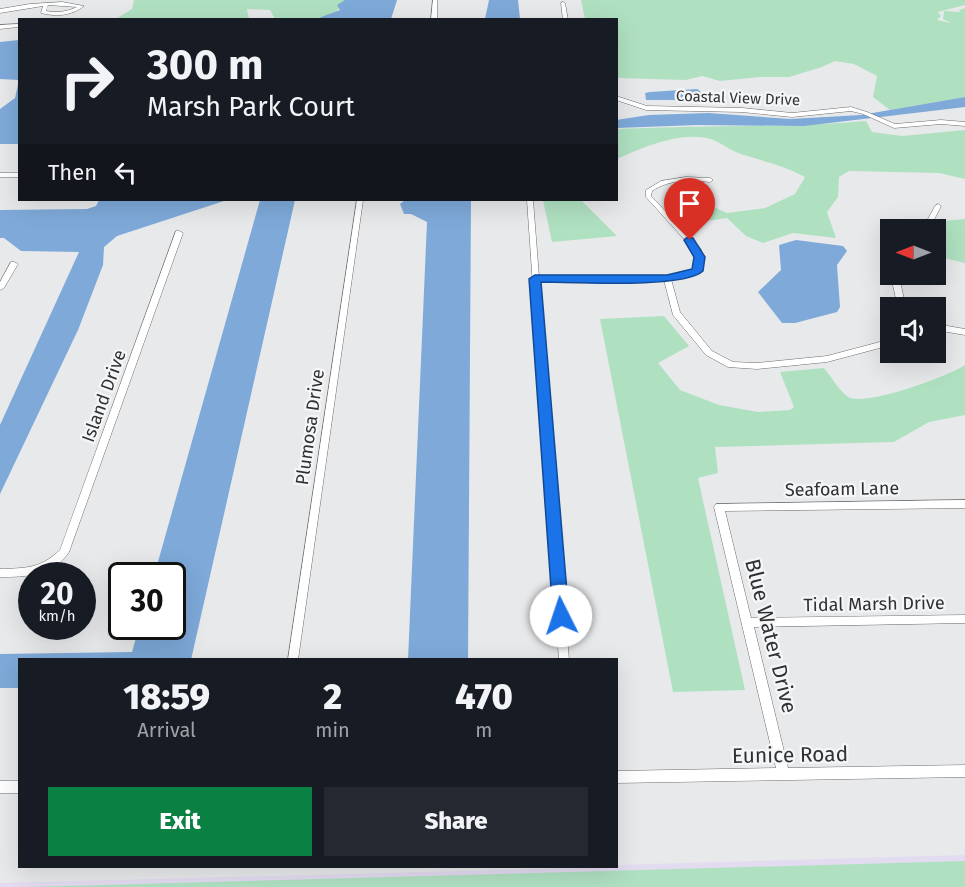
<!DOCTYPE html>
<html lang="en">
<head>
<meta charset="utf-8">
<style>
  body { margin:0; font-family:"Fira Sans",sans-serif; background:#242831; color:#f1f3f6; height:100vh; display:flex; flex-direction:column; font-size:22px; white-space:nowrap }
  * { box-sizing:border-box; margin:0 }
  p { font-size:20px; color:#9ea1a6 }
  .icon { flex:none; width:33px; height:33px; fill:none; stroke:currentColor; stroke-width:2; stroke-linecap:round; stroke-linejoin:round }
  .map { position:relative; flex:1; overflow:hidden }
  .sheet { position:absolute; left:18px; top:658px; width:600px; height:210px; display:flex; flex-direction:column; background:#171b24; border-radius:0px; box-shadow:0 6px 24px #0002 }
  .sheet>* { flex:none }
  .top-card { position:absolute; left:18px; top:18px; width:600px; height:183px; border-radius:0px; box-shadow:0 6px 24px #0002; background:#171b24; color:#f1f3f6; overflow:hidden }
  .needle { width:39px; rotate:270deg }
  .fabs { position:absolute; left:880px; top:219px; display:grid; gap:12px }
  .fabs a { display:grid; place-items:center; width:66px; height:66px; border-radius:0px; background:#171b24; box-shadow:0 6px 24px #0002; font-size:30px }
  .speed { position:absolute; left:18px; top:562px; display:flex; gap:12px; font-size:30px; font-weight:700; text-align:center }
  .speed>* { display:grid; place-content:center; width:78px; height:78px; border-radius:50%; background:#171b24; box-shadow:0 6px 24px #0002; line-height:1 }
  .speed small { font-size:15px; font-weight:400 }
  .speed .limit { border:3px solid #111; border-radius:9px; background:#fff; color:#111 }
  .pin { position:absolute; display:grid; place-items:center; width:51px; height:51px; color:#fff; margin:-62px -26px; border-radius:50% 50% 50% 0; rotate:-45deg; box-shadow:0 0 6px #0007 }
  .pin .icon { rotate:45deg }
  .me { position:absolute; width:66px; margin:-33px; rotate:356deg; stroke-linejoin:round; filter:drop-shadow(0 0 4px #0008) }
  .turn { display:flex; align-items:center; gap:21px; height:126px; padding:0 30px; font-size:27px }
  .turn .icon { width:78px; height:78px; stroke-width:2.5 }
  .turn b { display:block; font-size:42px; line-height:51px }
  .then { display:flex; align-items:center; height:57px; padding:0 30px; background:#0003; gap:12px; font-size:22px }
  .eta { display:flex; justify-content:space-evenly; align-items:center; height:102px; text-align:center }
  .eta b { font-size:36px; font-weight:800; line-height:42px }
  .button { display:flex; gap:12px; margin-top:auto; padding:12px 30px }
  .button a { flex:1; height:69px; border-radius:0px; background:#0b8043; color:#fff; font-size:24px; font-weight:800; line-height:69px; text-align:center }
  .button a+a { background:#242831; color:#f1f3f6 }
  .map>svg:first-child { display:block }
  .education { fill:#e3dbf0 }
  .green { fill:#afe1c1 }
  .water { fill:#7ea9d9 }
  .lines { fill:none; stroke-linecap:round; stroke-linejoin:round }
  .street-casing { stroke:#6b6c6e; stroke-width:1 }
  .street { fill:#fff; fill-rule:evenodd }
  .route { fill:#1a73e8; stroke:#114b97; stroke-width:1.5 }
  .labels { text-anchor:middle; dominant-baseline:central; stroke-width:4.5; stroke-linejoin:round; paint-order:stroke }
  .far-street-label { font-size:15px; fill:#313132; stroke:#f5f6f8 }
  .street-label { font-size:18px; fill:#313132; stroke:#f5f6f8 }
  .near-street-label { font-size:21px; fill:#313132; stroke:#f5f6f8 }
</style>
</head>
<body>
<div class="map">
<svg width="965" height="887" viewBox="0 0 965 887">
  <rect width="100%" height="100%" fill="#e8e9eb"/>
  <!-- education -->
  <polygon class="education" points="965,855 965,887 0,887 0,883 616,867 617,865"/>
  <!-- green -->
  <g class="green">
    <path d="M134,0H346C332,25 300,19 275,19L270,10L247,9L249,19L114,20L132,9Z"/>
    <polygon points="581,0 965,0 965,5 938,12 941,16 937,20 951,23 943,19 944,11 960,12 959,10 965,8 965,97 890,110 873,97 877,76 854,64 835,61 822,67 789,77 760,77 720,81 702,76 686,80 617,78 616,20 585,19"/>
    <path d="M866,121L872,132L902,136L965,130V179L939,173L849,171L839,177L838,197L827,212L836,238L793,233L763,243L746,236L727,218L692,223L681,210L705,203L727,213L765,208L795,194L805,177C785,166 766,162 744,155C732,152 722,143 711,139C681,131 644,147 617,159L616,129C700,125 783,128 866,121Z"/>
    <polygon points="543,200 581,200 617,236 552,242"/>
    <polygon points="965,219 965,263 936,256 936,235 943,221"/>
    <path d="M664,316L689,346L658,363L680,390L719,405L758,412L790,410L794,407L780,372L824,368C831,376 839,391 848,397C865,407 949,376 965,365V415L929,422L894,442L715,447L718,473L698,478L745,690L673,692L600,319Z"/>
    <polygon points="965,861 965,887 30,887"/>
  </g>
  <!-- water -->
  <g class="water">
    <polygon points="345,0 397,0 391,19 316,19 340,10 337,5"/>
    <polygon points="489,0 518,0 520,19 485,19"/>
    <polygon points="19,40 19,144 0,144 0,109 15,98 19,80 0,79 0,42"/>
    <polygon points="697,89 700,91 703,99 700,100 646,100 645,93 650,92"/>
    <polygon points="965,97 965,107 804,126 697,125 617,128 616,120 649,115 708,113 790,119 861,115"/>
    <polygon points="99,200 227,200 117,236 104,247 103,265 78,330 0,494 0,425 79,252 21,251 4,238 0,238 0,210 87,209 96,206"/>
    <polygon points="260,200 295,200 191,660 20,660 19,688 0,688 0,654 132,652 139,627 172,627 172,576 154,576"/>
    <polygon points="405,200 471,200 468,660 408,660 427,222 411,214 404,214 400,204"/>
    <polygon points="796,240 843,246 847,251 837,265 840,307 837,312 795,323 782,323 758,292 781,270 779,245"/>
  </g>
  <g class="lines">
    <defs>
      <g id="street">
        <polygon points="433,0 437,0 437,20 431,20"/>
        <path d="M62,2L84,6C71,16 56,17 41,13L43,6L0,13V9L30,4ZM48,5L77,7C66,12 57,13 46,11Z"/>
        <polygon points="563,2 565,3 568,20 563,20 561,3"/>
        <polygon points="20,24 20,26 18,27 0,29 0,25"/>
        <polygon points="616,96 647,106 742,108 792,113 851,107 867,112 895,124 941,120 965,122 965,126 941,124 894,128 863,114 851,111 792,117 742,112 646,110 616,100"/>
        <rect x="0" y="173" width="20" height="4"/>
        <path d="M686,177L710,178L713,180L710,182C690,180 670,179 652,191L651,196L701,249L703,257L700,273L671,279L680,312L712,351L733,362L757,363L827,356L891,339V345L827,362L757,369L728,367L706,355L673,315L664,280L540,281L569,660H559L527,200H533L539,277L667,276L693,270L695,257L694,250L646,197V190L661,181Z"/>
        <polygon points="357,200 363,200 298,660 288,660"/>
        <polygon points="938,204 941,206 929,230 922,230 935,206"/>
        <path d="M176,231H179L183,233L69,552C53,576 26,577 0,577V569C26,568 40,569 60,550Z"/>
        <polygon points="11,262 14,262 18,264 4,288 0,290 0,282"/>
        <polygon points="895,274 903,274 900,281 906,308 898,308 892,281"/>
        <polygon points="936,324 965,329 965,335 936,330"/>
        <polygon points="965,500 965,508 725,511 751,618 965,615 965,623 754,627 788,768 965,765 965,777 616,783 616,771 776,768 714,507 716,504"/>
        <rect x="0" y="781" width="20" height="12"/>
      </g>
    </defs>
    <!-- street casing -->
    <use href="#street" class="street-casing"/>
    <!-- street -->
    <use href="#street" class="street"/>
  </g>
  <!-- route -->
  <path class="route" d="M686,238H693L705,257L703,271C684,289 571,282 541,282L569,616L567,621H555L553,616L529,279L535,275H667L692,269L694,257L684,240Z"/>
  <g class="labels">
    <!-- far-street labels -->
    <g class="far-street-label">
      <text transform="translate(738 98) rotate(2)">Coastal View Drive</text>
    </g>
    <!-- street labels -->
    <g class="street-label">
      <text transform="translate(104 396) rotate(-70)">Island Drive</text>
      <text transform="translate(310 427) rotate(-82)">Plumosa Drive</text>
      <text transform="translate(842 489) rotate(-1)">Seafoam Lane</text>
      <text transform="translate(874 604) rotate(-1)">Tidal Marsh Drive</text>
    </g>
    <!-- near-street labels -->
    <g class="near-street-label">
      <text transform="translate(771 636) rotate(76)">Blue Water Drive</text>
      <text transform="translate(790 755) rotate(-1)">Eunice Road</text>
    </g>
  </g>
</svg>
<div class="fabs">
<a><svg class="needle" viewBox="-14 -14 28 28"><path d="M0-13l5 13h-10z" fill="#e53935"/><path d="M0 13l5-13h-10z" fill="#9ea1a6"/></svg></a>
<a><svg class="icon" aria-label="sound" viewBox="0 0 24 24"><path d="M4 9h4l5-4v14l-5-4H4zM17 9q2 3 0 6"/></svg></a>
</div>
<div class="speed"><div>20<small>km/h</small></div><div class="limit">30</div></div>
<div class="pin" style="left:690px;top:240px;background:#d93025"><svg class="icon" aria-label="arrive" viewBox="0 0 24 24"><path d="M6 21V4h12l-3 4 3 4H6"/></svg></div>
<svg class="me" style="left:561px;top:616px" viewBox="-20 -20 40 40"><circle r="19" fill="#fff"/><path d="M0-13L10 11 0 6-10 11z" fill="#1a73e8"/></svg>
<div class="top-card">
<div class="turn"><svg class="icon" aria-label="right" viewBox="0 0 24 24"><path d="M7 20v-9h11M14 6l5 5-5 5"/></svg><div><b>300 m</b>Marsh Park Court</div></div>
<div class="then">Then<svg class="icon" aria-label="left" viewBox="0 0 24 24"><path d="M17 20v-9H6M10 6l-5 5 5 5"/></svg></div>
</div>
<section class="sheet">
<div class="eta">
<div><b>18:59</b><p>Arrival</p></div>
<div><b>2</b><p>min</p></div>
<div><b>470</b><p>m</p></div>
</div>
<div class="button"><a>Exit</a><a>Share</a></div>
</section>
</div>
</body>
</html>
